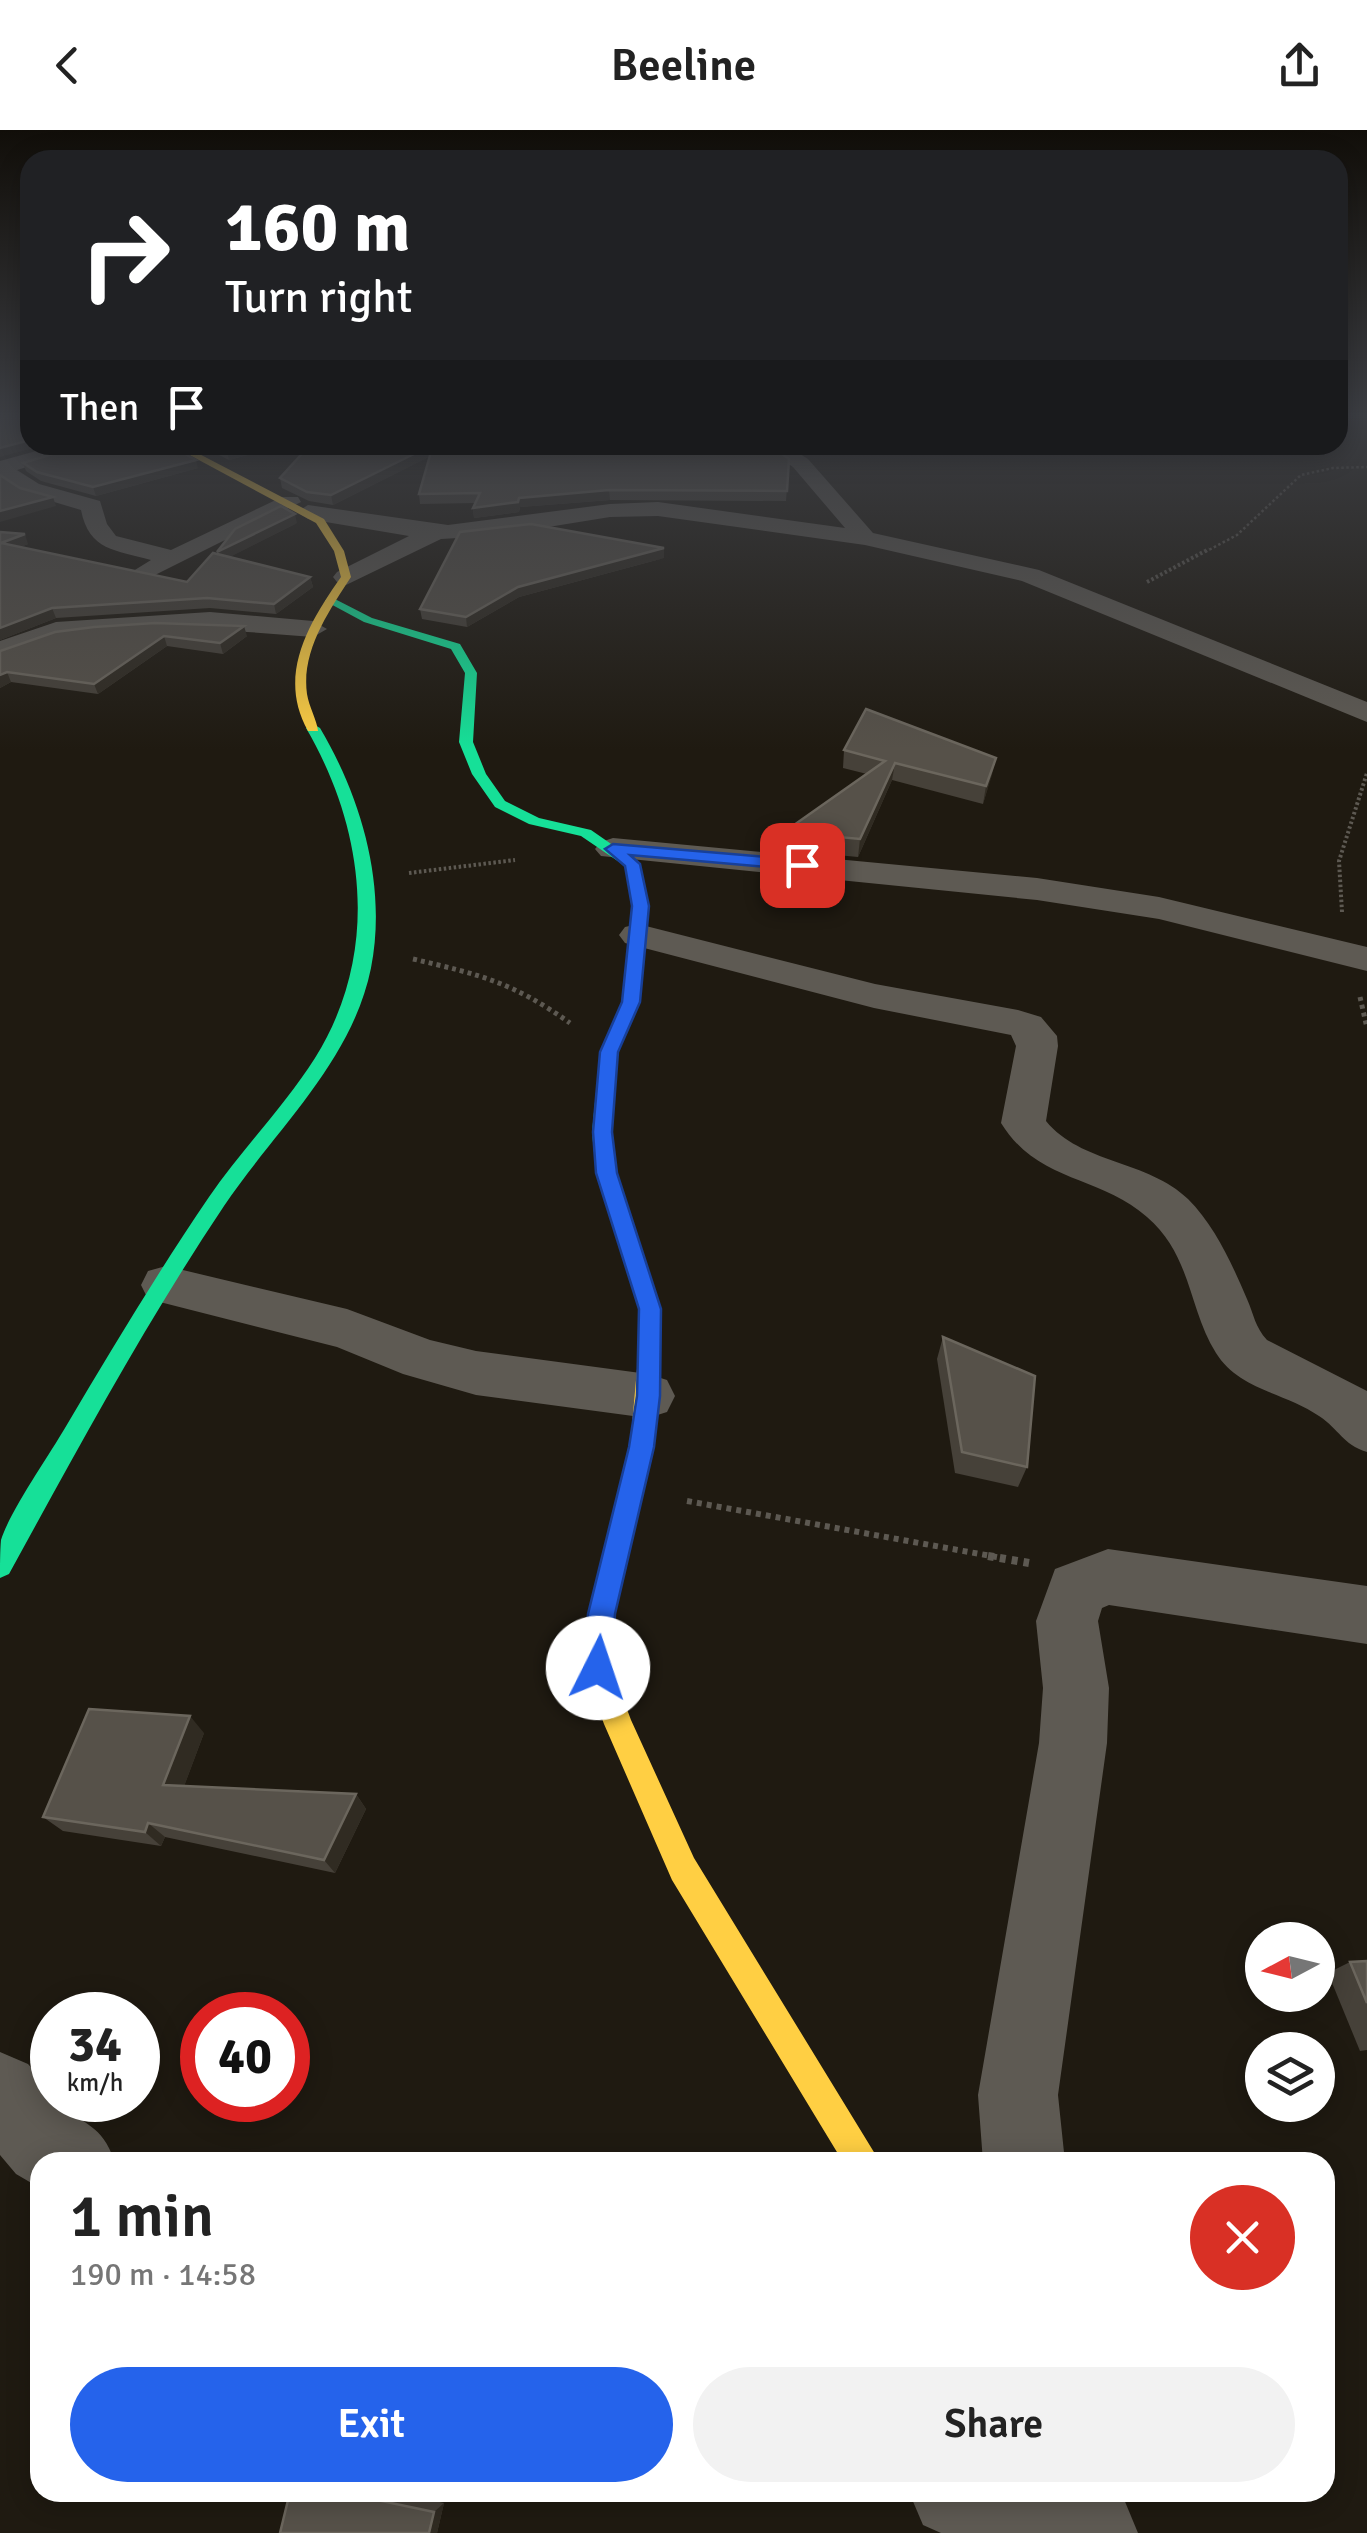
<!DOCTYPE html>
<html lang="en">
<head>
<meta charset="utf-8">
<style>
  body { margin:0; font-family:Signika,sans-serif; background:#f2f2f2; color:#222; height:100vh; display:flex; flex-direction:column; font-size:38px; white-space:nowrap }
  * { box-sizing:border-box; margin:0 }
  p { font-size:32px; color:#767676 }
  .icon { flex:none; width:55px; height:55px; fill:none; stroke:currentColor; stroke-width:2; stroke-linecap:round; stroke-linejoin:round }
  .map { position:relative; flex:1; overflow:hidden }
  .drawer { position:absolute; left:30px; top:2022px; width:1305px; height:350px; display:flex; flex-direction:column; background:#fff; border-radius:30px; box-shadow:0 5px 25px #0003 }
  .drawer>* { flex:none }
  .guide { position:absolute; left:20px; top:20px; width:1328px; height:305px; border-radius:30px; box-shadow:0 5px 25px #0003; background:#202124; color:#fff; overflow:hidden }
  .needle { width:65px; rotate:263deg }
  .fabs { position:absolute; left:1245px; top:1792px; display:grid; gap:20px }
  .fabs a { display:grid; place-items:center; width:90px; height:90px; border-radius:50%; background:#fff; box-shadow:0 5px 25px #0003; font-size:50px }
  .speed { position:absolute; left:30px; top:1862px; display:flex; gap:20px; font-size:50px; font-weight:700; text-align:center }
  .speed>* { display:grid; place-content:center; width:130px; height:130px; border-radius:50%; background:#fff; box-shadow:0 5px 25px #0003; line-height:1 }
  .speed small { font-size:25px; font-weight:400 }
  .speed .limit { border:15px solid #d22; background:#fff; color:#111 }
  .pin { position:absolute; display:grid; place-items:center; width:85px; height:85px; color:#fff; margin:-42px; border-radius:20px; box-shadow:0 5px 15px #0006 }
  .me { position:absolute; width:110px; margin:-55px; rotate:4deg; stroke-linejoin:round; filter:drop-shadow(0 0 8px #0008) }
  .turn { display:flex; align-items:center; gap:35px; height:210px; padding:0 40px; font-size:45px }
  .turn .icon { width:130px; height:130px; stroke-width:2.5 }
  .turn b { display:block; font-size:70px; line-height:85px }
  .then { display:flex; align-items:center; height:95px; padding:0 40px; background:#0003; gap:20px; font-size:38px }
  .round { display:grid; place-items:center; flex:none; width:105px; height:105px; border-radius:52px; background:#f2f2f2 }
  .head { display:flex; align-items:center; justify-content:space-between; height:170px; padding:0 40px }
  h1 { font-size:60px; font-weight:600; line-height:75px }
  .cta { display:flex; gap:20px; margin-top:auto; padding:20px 40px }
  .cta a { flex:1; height:115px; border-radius:60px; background:#2563eb; color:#fff; font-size:40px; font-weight:600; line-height:115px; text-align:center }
  .cta a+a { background:#f2f2f2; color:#222 }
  header { display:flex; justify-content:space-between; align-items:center; height:130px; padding:0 40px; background:#fff; font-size:45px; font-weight:600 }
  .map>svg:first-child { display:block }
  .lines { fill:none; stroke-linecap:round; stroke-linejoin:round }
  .path-far4 { stroke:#5d5952; stroke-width:2.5; stroke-dasharray:2.5 2.5; stroke-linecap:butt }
  .path-far3 { stroke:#5d5952; stroke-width:4; stroke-dasharray:2.5 2.5; stroke-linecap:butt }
  .path-far2 { stroke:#5d5952; stroke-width:5; stroke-dasharray:4 4; stroke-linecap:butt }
  .path-far1 { stroke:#5d5952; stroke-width:6; stroke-dasharray:5 5; stroke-linecap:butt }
  .path { stroke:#5d5952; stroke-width:8; stroke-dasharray:6 6; stroke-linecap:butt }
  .street { fill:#5e5a53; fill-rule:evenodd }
  .fast { fill:#16e098; fill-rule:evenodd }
  .slow { fill:#ffcf43; fill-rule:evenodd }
  .wall { fill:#464139 }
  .shaded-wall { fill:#302b22 }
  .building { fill:#565149; stroke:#6b665d; stroke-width:2.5 }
  .route { fill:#2563eb; stroke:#184099; stroke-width:2.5 }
</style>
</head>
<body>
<header><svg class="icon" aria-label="back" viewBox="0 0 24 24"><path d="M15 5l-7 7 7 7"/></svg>Beeline<svg class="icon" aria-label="share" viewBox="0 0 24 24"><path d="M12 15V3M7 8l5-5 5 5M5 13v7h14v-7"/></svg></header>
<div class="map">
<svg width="1367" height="2403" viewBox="0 0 1367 2403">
  <rect width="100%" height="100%" fill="#1f1a11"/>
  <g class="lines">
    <!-- path-far4 -->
    <polyline class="path-far4" points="1205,422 1237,405 1301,345 1333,338 1367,337"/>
    <!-- path-far3 -->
    <g class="path-far3">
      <polyline points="1147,452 1209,419"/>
      <polyline points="409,743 515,730"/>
      <polyline points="1342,782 1339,731 1367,643"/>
    </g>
    <!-- path-far2 -->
    <g class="path-far2">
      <path d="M413,829C481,845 512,852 570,893"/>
      <polyline points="1360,867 1367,898"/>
    </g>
    <!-- path-far1 -->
    <polyline class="path-far1" points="687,1371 1002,1428"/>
    <!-- path -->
    <polyline class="path" points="988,1426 1029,1433"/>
    <!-- street -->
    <g class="street">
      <path d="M58,315H90L87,319L17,340L39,354L100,371L107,394L116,406L171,420L282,367H298L301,372L143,451L130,443L151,430C116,420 89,421 81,380L24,363L0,347V331Z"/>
      <polygon points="761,315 786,315 808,329 873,403 1039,440 1367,572 1367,592 1022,451 865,415 658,386 610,387 492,406 441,409 346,455 337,452 333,447 337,442 409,406 308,389 297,382 308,375 448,395 610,374 658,372 845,398 793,337"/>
      <path d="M210,482L313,491L327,499L313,507C231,500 148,494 66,507C43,511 22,524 0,529V511L56,492Z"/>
      <polygon points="613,708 1037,748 1159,767 1367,817 1367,841 1159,789 1037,770 601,726 595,719 601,712"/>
      <path d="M638,794L875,854L1018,880L1041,887L1057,906L1058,916L1046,991C1081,1034 1148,1030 1188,1069C1215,1096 1232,1134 1247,1169C1254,1185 1255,1197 1267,1210L1367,1261V1322C1342,1314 1340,1300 1319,1286C1286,1263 1239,1260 1216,1223C1188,1178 1192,1126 1147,1087C1099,1045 1038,1053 1001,993L1016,916L1011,905L874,878L625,813L619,805L625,797Z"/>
      <polygon points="166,1136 347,1179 430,1210 476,1221 648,1244 667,1250 675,1266 667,1282 648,1288 476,1265 403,1244 337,1217 148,1169 141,1155 148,1141"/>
      <polygon points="1108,1419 1367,1456 1367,1514 1109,1475 1102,1478 1098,1491 1109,1558 1107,1613 1058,1965 1065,2032 983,2032 978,1965 1039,1613 1043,1558 1036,1491 1055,1439"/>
      <path d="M0,1922L28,1934L52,1961V1970H60C86,2000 100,1991 115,2032H40V2058L16,2044L0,2025Z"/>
      <polygon points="909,2362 1121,2362 1138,2403 941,2403 923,2395"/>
    </g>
    <!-- fast -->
    <g class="fast">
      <polygon points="329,466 372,488 460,514 477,543 473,612 486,644 505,671 539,688 591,700 640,734 648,776 640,872 618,922 612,1002 616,1043 661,1179 661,1239 657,1246 641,1246 637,1239 639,1179 596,1043 592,1002 600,922 622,872 632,776 625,736 581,706 529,694 495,677 472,644 459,612 465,543 451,519 364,492 325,471"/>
      <path d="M313,594L320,598C362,669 387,756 371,838C352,932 275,1000 224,1076C145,1194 77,1320 9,1444L0,1448C0,1436 0,1421 1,1410C10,1381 48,1327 65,1298C111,1220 158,1142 209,1067C242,1019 284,977 315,928C380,824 366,701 306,598Z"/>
    </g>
    <!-- slow -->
    <g class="slow">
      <path d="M171,315H182L324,389L344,421L351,447C329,481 301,521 307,564C309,577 317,590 318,601H308C277,546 308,494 341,447L334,421L316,393Z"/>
      <polygon points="649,1230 657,1232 661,1239 654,1317 614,1483 612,1539 631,1590 694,1728 880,2032 843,2032 672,1750 604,1594 584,1539 588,1483 630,1317 637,1239 641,1232"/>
    </g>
  </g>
  <!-- wall -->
  <g class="wall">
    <polygon points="199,315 285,315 229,330"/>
    <polygon points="310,315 789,329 786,371 610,370 520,377 519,382 474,388 473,378 475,373 420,374 419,364 430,326 333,375 309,371 282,358 280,348"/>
    <polygon points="23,333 198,338 96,366 41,351 26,341"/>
    <polygon points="297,393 229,427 310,447 313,457 276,484 210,478 56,488 0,510 0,402 28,414 20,417 187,452 218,424 217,422"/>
    <polygon points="664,428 519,467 467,497 422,489 420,479"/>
    <polygon points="55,502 247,506 223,524 167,516 98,564 11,552 0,558 0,521"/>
    <polygon points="844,620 996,628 983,674 892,650 858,727 782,720 784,702 867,644 843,638"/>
    <polygon points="943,1207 1027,1337 1018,1357 955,1343 937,1229"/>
    <polygon points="204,1603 184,1656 356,1664 366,1679 335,1743 165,1707 161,1716 63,1701 43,1687"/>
    <polygon points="1367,1831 1367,1920 1360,1921 1328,1843 1350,1832"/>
    <polygon points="290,2362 394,2362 444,2373 437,2403 280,2403"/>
  </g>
  <!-- shaded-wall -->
  <g class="shaded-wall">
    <polygon points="30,310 30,315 44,315 0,327 0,318"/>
    <polygon points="251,315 285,315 229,330 227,322"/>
    <polygon points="432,315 435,324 333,375 331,365"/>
    <polygon points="196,330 198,338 96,366 93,357"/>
    <polygon points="609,360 610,370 520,377 519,382 474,388 473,378 519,368"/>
    <polygon points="53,367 56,376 0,392 0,381"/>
    <polygon points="295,384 297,393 220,432 217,422"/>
    <polygon points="25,404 28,414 5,423 1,413"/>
    <polygon points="664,418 664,428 519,467 467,497 466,487 518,457"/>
    <polygon points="310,447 313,457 276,484 274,474"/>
    <polygon points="52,478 56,488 0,510 0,498"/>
    <polygon points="244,496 247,506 223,524 220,513"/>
    <polygon points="164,506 167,516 98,564 94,554"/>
    <polygon points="7,542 11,552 0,558 0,545"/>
    <polygon points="996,628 992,645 983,674 986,656"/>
    <polygon points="895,633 892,650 858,727 860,709"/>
    <polygon points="190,1586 204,1603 179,1670 163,1655"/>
    <polygon points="356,1664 366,1679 335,1743 324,1730"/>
    <polygon points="148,1693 165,1707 161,1716 145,1702"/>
    <polygon points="444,2373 437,2403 429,2403 434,2382"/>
  </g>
  <!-- building -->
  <g class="building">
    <polygon points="0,284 30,284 30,310 0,318"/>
    <polygon points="82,315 169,315 196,330 93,357 37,342 23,333"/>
    <polygon points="214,315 251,315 227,322"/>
    <polygon points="310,315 432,315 331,365 307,362 280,348"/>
    <polygon points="433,315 770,315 789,329 787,361 609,360 519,368 518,372 473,378 480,363 419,364"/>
    <polygon points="0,345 20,358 53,367 0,381"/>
    <polygon points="281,376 295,384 217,422 235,399"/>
    <polygon points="531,394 664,418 518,457 466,487 420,479 460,402"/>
    <polygon points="0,402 25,404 1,413 187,452 213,423 310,447 274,474 207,468 52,478 0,498"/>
    <polygon points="155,493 244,496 220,513 164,506 94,554 7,542 0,545 0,521 55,502 94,497"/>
    <polygon points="866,579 996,628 986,656 895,633 860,709 784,702 885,631 844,620"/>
    <polygon points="943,1207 1035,1246 1027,1337 962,1322"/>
    <polygon points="89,1579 190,1586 163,1655 356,1664 324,1730 148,1693 145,1702 43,1687"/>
    <polygon points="1367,1831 1367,1873 1350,1832"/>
    <polygon points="290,2362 339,2362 434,2382 429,2403 280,2403"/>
  </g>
  <!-- sky -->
  <linearGradient id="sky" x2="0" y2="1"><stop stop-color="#110e09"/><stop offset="0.46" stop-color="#3c3e43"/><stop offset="1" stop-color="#3c3e43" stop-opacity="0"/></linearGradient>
  <rect width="1367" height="620" fill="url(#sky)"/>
  <!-- route -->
  <polygon class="route" points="613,714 802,730 810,735 802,740 630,725 640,734 649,776 640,872 618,922 612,1002 617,1043 661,1179 660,1266 654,1317 615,1484 612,1538 608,1548 598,1552 588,1548 584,1538 588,1484 629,1317 637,1266 639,1179 596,1043 593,1002 600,922 622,872 632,776 625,736 605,719"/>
</svg>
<div class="fabs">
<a><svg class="needle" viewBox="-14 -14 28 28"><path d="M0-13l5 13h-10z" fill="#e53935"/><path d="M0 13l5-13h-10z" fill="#767676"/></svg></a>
<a><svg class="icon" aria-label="layers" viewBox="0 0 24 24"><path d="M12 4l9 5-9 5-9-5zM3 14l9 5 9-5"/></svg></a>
</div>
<div class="speed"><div>34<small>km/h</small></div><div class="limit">40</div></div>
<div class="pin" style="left:802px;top:735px;background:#d93025"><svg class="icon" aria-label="arrive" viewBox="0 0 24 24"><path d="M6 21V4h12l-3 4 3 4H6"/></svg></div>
<svg class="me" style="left:598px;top:1538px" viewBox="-20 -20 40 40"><circle r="19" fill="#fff"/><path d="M0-13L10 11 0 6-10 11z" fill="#2563eb"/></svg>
<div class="guide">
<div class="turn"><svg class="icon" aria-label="right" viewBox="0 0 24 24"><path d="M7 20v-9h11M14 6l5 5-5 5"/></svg><div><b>160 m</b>Turn right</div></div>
<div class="then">Then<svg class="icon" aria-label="arrive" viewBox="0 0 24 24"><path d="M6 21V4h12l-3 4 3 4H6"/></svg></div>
</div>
<section class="drawer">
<div class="head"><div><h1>1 min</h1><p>190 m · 14:58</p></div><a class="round" style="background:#d93025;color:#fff"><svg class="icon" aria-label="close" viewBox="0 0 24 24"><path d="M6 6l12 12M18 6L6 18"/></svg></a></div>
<div class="cta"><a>Exit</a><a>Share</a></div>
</section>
</div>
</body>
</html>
